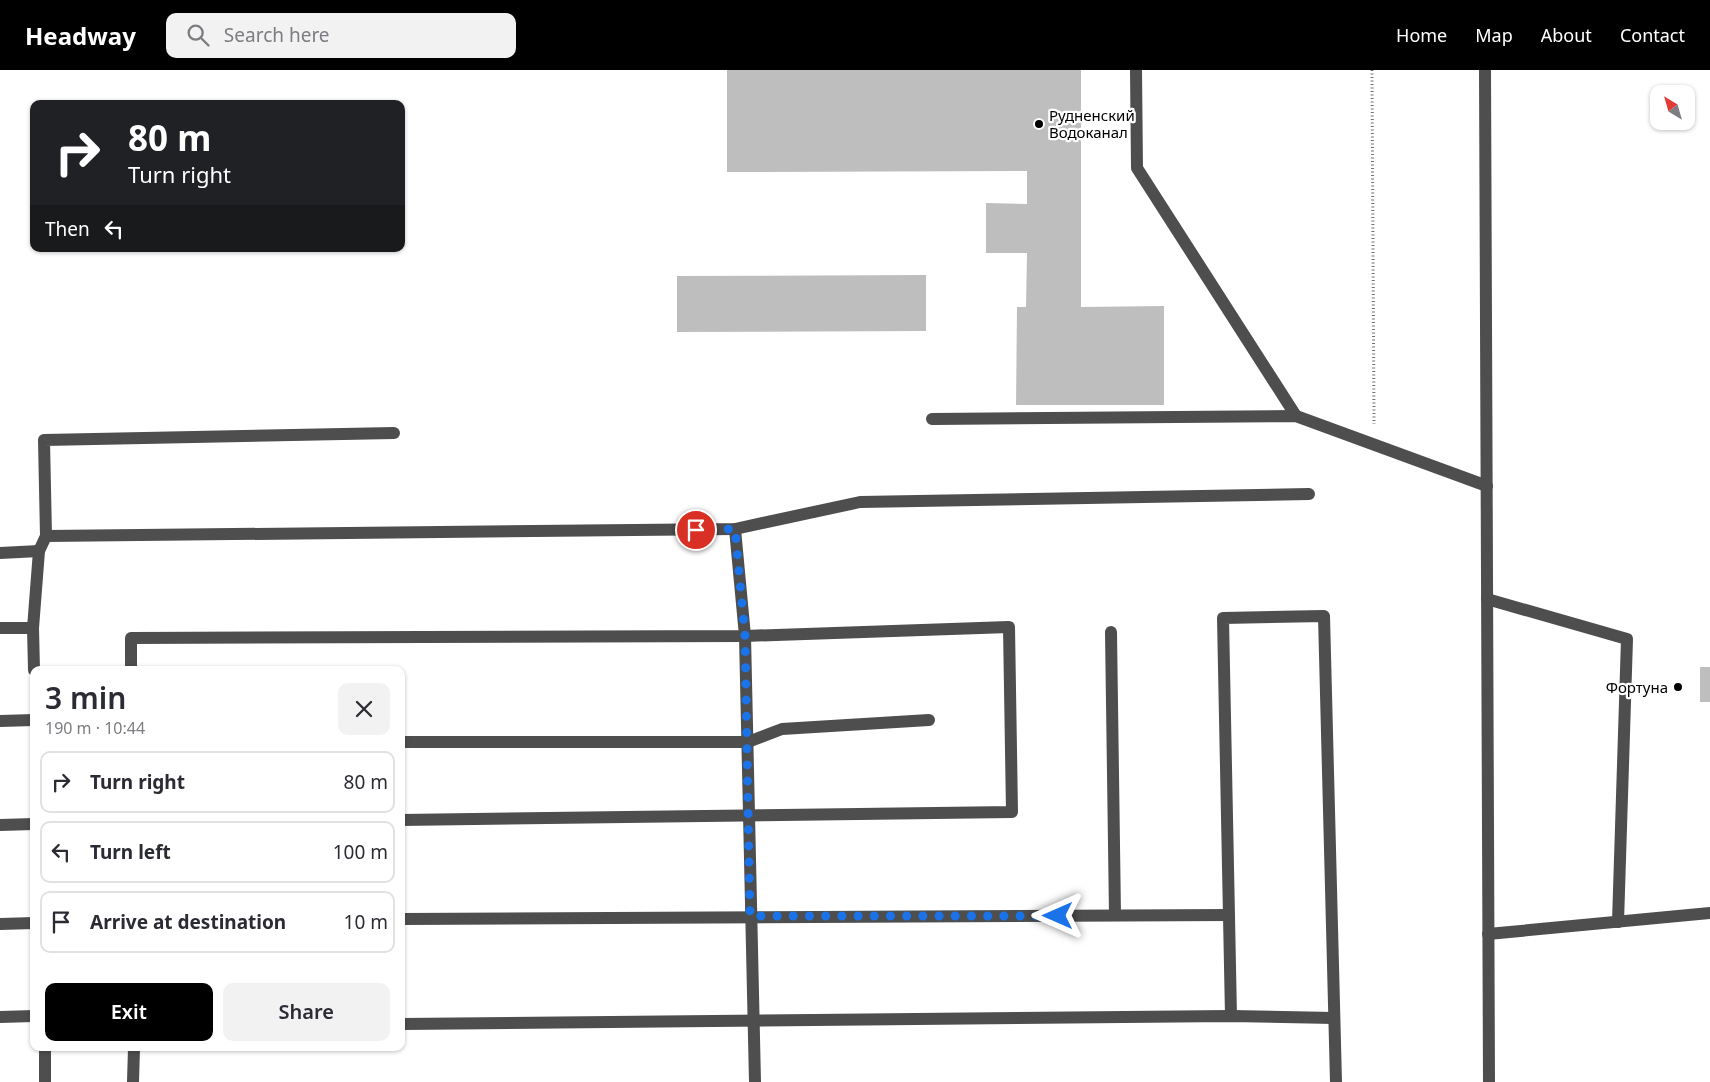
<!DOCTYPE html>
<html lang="en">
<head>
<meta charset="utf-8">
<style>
  body { margin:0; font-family:"Noto Sans",sans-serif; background:#f2f2f3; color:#2b2b33; height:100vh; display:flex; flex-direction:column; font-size:19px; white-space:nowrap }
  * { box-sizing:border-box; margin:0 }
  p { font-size:16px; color:#7c7c81 }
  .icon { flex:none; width:28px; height:28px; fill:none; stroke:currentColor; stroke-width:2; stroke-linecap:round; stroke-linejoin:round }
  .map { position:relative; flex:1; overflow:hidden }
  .details { position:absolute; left:30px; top:596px; width:375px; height:385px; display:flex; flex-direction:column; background:#fff; border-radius:10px; box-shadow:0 1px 4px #0004 }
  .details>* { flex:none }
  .guide { position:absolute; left:30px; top:30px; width:375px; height:152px; border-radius:10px; box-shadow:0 1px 4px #0004; background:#202124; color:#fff; overflow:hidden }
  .needle { width:32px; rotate:323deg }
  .controls { position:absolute; left:1650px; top:15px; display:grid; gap:10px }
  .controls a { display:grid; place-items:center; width:45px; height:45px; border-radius:10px; background:#fff; box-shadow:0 1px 4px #0004; font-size:25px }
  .pin { position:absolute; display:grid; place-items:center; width:42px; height:42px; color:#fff; margin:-21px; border:2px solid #fff; border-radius:50%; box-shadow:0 1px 5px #0007 }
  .me { position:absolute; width:55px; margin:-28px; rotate:270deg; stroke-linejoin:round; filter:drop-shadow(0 0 4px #0008) }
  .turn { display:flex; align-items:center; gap:18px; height:105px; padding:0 15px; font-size:22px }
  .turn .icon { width:65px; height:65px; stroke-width:2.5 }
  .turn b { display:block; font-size:35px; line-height:42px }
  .then { display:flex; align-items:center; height:48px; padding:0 15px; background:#0003; gap:10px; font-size:19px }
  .round { display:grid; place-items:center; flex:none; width:52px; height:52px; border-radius:10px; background:#f2f2f3 }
  .head { display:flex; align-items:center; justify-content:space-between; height:85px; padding:0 15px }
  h1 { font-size:30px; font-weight:600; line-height:38px }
  .primary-button { display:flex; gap:10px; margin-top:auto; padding:10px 15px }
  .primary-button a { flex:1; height:58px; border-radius:10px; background:#000; color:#fff; font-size:20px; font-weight:600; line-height:58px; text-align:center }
  .primary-button a+a { background:#f2f2f3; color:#2b2b33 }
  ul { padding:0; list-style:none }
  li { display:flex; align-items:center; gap:15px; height:62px; margin:0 10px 8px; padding:0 5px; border:2px solid #e1e1e2; border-radius:10px }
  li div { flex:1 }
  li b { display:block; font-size:19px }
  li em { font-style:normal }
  header { display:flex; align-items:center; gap:30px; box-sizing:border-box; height:70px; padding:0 25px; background:#000; color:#fff }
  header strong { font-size:24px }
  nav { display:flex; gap:28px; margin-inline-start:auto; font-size:18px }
  .search { width:350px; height:45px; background:#f2f2f3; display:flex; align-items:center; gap:12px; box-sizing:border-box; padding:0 18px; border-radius:10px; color:#7c7c81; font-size:19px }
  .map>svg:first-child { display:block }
  .building { fill:#bebebe }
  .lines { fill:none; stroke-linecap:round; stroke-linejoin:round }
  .path { stroke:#707070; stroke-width:3; stroke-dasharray:1 2.5; stroke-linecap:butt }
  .minor { stroke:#4e4e4e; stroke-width:12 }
  .route { stroke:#1a73e8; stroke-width:9; stroke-dasharray:0 16.2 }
  .poi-dot { fill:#000; stroke:#fff; stroke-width:2 }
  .labels { text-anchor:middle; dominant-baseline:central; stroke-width:4.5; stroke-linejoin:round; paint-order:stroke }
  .poi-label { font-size:15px; fill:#000; stroke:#fff; text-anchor:start }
</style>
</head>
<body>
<header>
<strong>Headway</strong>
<div class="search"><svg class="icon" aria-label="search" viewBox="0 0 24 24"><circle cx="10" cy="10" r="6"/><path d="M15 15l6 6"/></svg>Search here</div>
<nav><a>Home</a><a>Map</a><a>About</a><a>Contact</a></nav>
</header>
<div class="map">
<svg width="1710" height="1012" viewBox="0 0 1710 1012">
  <rect width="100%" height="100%" fill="#fff"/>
  <!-- building -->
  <g class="building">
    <polygon points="727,0 1081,0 1081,237 1164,236 1164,335 1016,335 1017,237 1026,237 1027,183 986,183 986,133 1027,134 1027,101 727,102"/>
    <polygon points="926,205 926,261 677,262 677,206"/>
    <rect x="1700" y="597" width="10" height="35"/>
  </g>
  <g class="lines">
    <!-- path -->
    <polyline class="path" points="1372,0 1374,354"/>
    <!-- minor -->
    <g class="minor">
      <polyline points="1136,0 1137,98 1296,346"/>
      <polyline points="1485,0 1489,1012"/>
      <polyline points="932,349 1296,346 1487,416"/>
      <polyline points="735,459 745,566 755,1012"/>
      <polyline points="46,466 735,459 860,432 1309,424"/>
      <polyline points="0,483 39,481"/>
      <polyline points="1487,529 1627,569 1618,852"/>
      <polyline points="0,558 33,558"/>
      <polyline points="1111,562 1115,845"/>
      <polyline points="34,600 33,558 39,481 46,466 44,370 394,363"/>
      <polyline points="131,600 131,568 745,566 1009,557 1012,742 401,750"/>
      <polyline points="0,651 34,650"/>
      <polyline points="401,672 748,672 782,659 929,650"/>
      <polyline points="0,755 34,754"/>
      <polyline points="401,849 1229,845"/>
      <polyline points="0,854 34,853"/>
      <polyline points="1488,864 1710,843"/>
      <polyline points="1231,946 1223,548 1324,546 1336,1012"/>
      <polyline points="0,947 34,946"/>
      <polyline points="401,954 1231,946 1334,948"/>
      <polyline points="45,978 45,1012"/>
      <polyline points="133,1012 134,978"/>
    </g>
  </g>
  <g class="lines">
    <!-- route -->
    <polyline class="route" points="696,460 735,459 745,566 750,846 1058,846"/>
  </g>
  <!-- markers -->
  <g class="poi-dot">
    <circle cx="1039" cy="54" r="5"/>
    <circle cx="1678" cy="617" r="5"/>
  </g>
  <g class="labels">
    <!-- poi labels -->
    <g class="poi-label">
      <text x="1049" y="45">Рудненский<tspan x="1049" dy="17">Водоканал</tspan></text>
      <text x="1668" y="617" text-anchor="end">Фортуна</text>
    </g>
  </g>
</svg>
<div class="controls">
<a><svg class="needle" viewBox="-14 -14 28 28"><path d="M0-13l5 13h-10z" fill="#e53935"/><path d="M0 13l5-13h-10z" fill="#7c7c81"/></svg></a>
</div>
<div class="pin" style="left:696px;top:460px;background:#d93025"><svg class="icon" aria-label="arrive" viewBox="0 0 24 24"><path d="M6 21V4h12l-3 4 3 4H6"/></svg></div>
<svg class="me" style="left:1058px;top:846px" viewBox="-20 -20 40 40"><path d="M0-17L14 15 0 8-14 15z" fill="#1a73e8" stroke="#fff" stroke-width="4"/></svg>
<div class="guide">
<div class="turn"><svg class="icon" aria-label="right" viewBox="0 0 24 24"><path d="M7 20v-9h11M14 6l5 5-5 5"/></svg><div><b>80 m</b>Turn right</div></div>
<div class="then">Then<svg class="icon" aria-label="left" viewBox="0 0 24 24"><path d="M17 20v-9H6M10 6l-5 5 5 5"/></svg></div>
</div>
<section class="details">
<div class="head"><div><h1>3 min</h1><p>190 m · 10:44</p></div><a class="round"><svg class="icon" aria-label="close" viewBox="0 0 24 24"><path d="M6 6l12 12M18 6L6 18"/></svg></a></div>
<ul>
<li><svg class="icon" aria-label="right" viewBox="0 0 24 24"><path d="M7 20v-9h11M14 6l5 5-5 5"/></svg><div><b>Turn right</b></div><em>80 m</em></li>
<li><svg class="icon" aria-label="left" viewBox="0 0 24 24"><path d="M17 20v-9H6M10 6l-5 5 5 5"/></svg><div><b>Turn left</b></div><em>100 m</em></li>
<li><svg class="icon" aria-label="arrive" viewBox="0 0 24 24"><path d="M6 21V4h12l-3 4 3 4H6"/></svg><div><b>Arrive at destination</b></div><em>10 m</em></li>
</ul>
<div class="primary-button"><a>Exit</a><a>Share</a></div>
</section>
</div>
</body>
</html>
